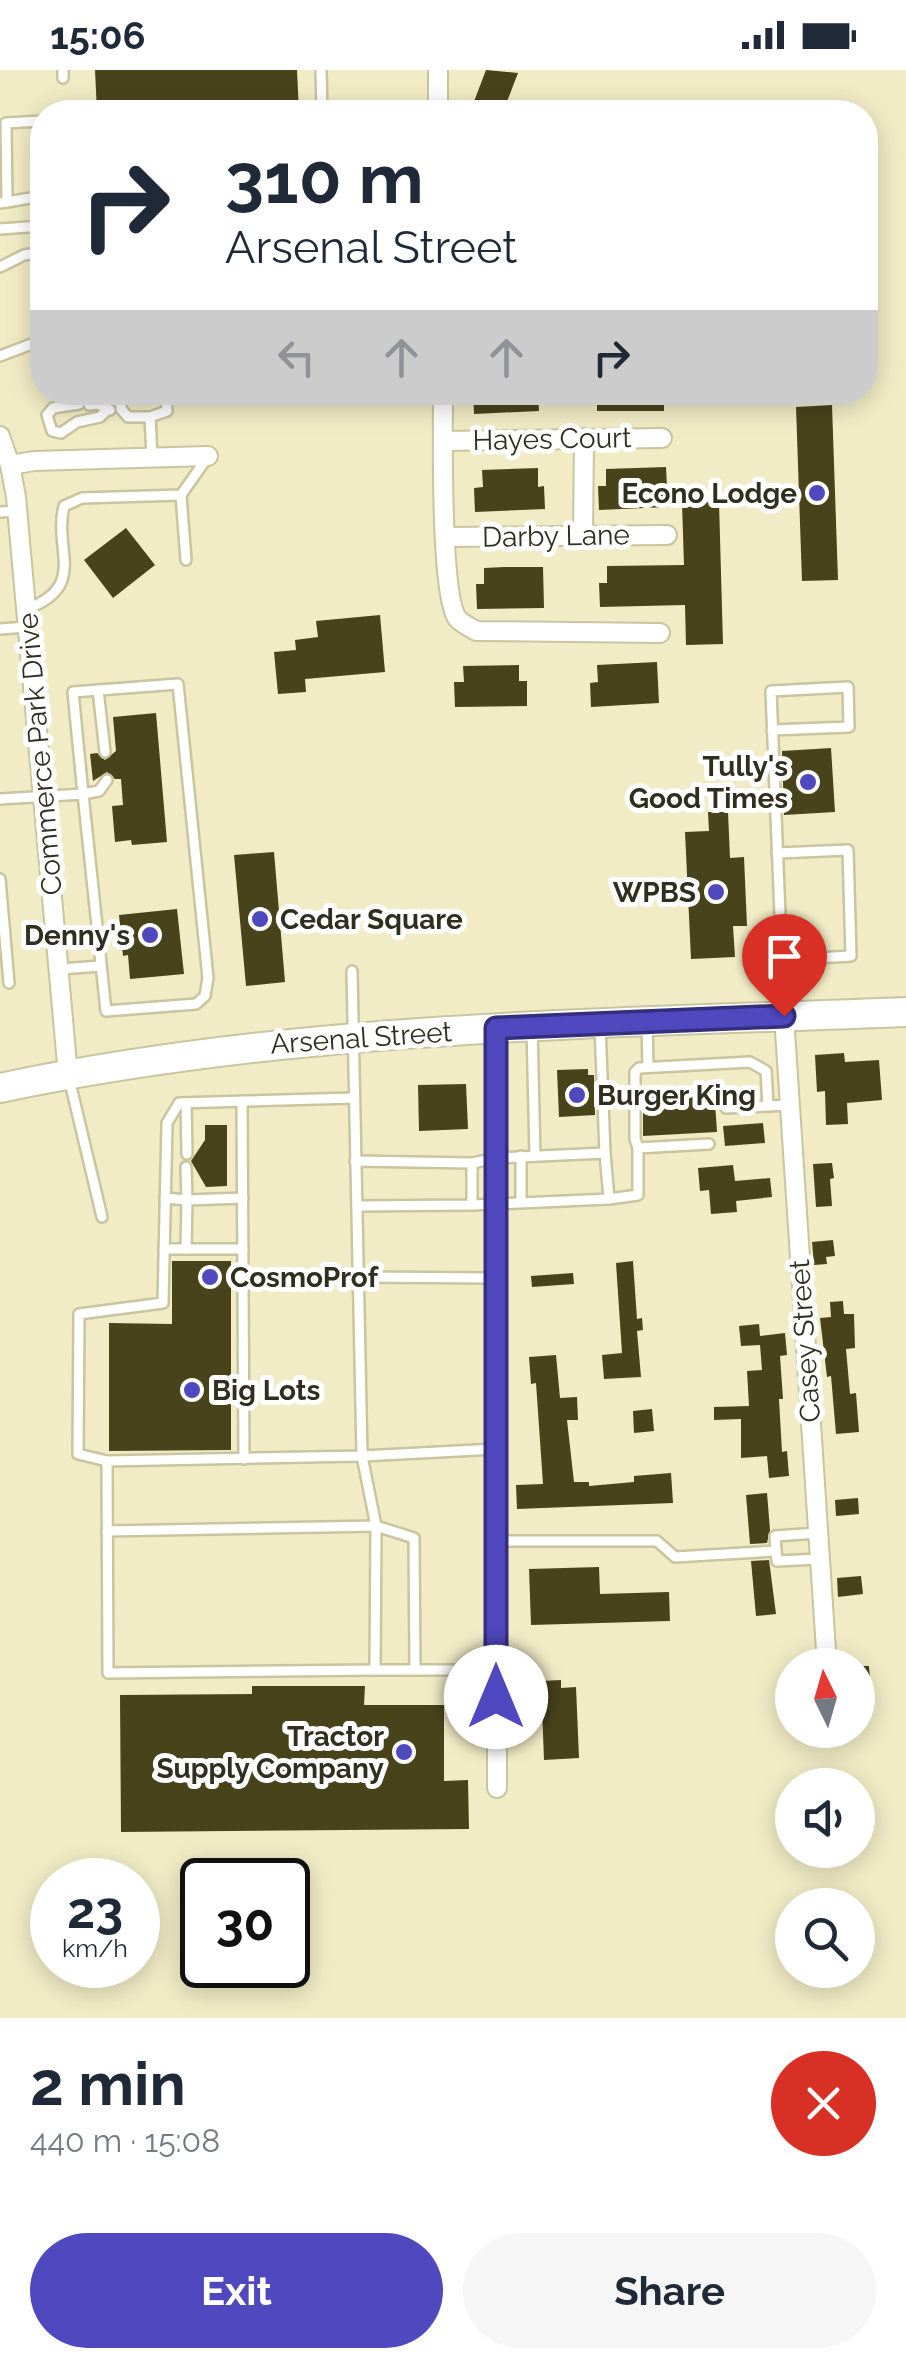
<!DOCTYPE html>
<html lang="en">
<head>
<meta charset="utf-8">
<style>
  body { margin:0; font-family:Raleway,sans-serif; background:#f6f6f7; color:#1f2937; height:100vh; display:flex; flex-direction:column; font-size:38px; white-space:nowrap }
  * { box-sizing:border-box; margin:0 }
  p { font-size:32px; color:#747a83 }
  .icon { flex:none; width:55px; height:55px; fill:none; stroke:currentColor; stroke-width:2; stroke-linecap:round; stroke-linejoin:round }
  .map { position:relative; height:1948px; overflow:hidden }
  .drawer { display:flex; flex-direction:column; background:#fff; flex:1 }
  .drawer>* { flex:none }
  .top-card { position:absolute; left:30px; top:30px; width:848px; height:305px; border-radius:40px; box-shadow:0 5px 25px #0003; background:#fff; color:#1f2937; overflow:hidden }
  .needle { width:65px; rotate:355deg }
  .fabs { position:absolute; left:775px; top:1578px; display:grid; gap:20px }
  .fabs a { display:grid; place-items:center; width:100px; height:100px; border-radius:50%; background:#fff; box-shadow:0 5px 25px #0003; font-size:50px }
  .speed { position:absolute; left:30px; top:1788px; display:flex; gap:20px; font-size:50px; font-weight:700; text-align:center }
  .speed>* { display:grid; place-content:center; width:130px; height:130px; border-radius:50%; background:#fff; box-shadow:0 5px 25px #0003; line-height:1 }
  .speed small { font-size:25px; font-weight:400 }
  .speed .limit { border:5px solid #111; border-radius:15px; background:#fff; color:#111 }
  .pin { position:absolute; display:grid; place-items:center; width:85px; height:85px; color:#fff; margin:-102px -42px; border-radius:50% 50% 50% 0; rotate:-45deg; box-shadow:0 0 10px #0007 }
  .pin .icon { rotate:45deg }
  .me { position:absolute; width:110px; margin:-55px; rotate:0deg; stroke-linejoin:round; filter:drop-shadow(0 0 8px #0008) }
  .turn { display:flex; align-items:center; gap:35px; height:210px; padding:0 30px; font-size:45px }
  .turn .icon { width:130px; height:130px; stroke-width:2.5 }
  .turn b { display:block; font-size:70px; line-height:85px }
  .lanes { display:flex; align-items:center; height:95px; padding:0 30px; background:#0003; justify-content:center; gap:50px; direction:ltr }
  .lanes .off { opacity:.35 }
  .round { display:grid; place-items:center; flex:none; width:105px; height:105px; border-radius:52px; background:#f6f6f7 }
  .summary { display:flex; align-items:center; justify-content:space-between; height:170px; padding:0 30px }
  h1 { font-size:60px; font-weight:700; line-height:75px }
  .cta { display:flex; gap:20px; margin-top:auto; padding:20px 30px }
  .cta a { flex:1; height:115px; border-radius:60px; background:#4f48bf; color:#fff; font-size:40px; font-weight:700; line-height:115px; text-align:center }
  .cta a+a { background:#f6f6f7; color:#1f2937 }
  .status { display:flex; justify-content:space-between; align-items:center; height:70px; padding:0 50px; background:#fff; direction:ltr }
  .status svg { height:28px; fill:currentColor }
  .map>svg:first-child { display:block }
  .building { fill:#49431c }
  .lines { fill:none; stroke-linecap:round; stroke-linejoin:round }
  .service-casing { stroke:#cac49f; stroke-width:14 }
  .minor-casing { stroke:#cac49f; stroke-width:22 }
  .trunk-casing { stroke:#cac49f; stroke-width:32 }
  .service { stroke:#fff; stroke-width:9 }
  .minor { stroke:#fff; stroke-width:18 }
  .trunk { stroke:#fff; stroke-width:28 }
  .route-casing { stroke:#332f7c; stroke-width:25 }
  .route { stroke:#4f48bf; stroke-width:18 }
  .poi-dot { fill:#4f48bf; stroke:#fff; stroke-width:4 }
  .labels { text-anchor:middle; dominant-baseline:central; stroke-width:10; stroke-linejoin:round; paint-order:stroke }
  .street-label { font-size:28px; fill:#302e1f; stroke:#fff }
  .poi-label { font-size:28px; font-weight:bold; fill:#302e1f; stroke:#fff; text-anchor:end }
</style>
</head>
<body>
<div class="status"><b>15:06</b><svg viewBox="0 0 49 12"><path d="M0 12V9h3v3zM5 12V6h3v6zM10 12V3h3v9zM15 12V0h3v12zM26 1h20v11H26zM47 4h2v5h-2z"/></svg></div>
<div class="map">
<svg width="906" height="1948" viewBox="0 0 906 1948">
  <rect width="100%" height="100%" fill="#f2ecc6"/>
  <!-- building -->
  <g class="building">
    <polygon points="95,0 297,0 299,42 97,42"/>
    <polygon points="486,0 518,3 503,42 470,42"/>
    <polygon points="473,322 538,322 539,341 474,344"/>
    <rect x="597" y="322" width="67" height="19"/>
    <polygon points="832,335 838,510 802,511 796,337"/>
    <polygon points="666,397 668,437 599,440 598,416 606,416 606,399"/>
    <polygon points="538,398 538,417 544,416 545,439 475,442 474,418 483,417 482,400"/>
    <polygon points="719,432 723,574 686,575 685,535 600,537 599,513 607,513 607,496 684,495 682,433"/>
    <polygon points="126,458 155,495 113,528 84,490"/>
    <polygon points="504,497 543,497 544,538 477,539 476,514 484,514 484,498"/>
    <polygon points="380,545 385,602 305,609 306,622 278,624 274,582 296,580 295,570 318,567 316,551"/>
    <polygon points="657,592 659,633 591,637 590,613 598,612 597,595"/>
    <polygon points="519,595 519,611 527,611 527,636 455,637 454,612 464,612 463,596"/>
    <polygon points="156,643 167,772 132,775 131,770 115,772 112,736 123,735 121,709 115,709 107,702 93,711 90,684 97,683 105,690 116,681 113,647"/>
    <polygon points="831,678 835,742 784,745 782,681"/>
    <polygon points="708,742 728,742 730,788 744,787 747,856 733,856 735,887 691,889 685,762 709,761"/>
    <polygon points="274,782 285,912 246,916 234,785"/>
    <polygon points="177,839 184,904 130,909 128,885 123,886 119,845"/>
    <polygon points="844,983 845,992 879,990 882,1030 847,1033 848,1054 826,1055 825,1021 817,1022 815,985"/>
    <polygon points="588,999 588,1005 594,1005 595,1045 559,1047 557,1000"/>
    <polygon points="466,1014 468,1059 419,1061 418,1015"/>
    <polygon points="714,1018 717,1062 643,1066 643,1043 649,1042 647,1022"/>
    <polygon points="763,1053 765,1073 725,1076 723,1056"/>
    <polygon points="205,1055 227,1055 227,1116 206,1117 191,1091 205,1070"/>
    <polygon points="832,1093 834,1108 830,1109 832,1136 816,1137 813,1094"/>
    <polygon points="733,1095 735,1111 770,1108 772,1127 736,1131 737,1142 711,1144 709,1120 700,1121 698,1098"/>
    <polygon points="833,1170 835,1186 826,1187 827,1194 814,1195 812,1172"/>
    <polygon points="172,1191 231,1191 231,1380 109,1381 109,1253 172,1254"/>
    <polygon points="633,1191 637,1249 642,1248 643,1260 637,1261 641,1307 604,1309 602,1285 622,1283 616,1193"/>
    <polygon points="573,1203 574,1214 532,1217 531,1206"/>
    <polygon points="843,1231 844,1244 854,1244 855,1278 846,1279 850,1324 856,1323 859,1362 836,1364 831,1306 827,1307 820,1248 831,1247 830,1232"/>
    <polygon points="759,1254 760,1266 785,1263 787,1285 780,1286 783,1329 779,1329 782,1382 787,1381 789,1406 769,1408 767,1386 741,1388 741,1349 714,1350 714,1337 749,1336 747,1301 762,1300 760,1275 741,1276 739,1256"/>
    <polygon points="556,1285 560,1328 577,1327 578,1350 567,1350 574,1412 589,1412 589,1416 634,1412 634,1406 671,1403 673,1433 517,1439 516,1415 543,1414 536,1313 531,1314 529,1287"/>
    <polygon points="652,1339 654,1361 634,1363 633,1341"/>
    <polygon points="767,1423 770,1460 767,1473 750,1474 746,1425"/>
    <polygon points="858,1428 859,1444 836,1446 835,1430"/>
    <polygon points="769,1490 776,1544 756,1546 751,1491"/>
    <polygon points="599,1497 600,1524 669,1522 670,1551 531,1555 529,1499"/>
    <polygon points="861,1506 863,1524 838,1527 837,1508"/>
    <polygon points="858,1596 869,1596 871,1624 858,1625"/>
    <polygon points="561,1610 561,1618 576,1617 579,1688 544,1690 541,1611"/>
    <polygon points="252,1616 365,1616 364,1635 444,1635 444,1711 468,1710 469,1759 121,1762 120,1625 252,1624"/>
  </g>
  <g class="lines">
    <defs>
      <g id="service">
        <polyline points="63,0 63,8"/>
        <polyline points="321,0 322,42"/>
        <polyline points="7,132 42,126"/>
        <polyline points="0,133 7,132 6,53 42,51"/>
        <polyline points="0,159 42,156"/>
        <polyline points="0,197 24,185 42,182"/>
        <polyline points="0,286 42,270"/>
        <polyline points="120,322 121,339 128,347 150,347 167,341 166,322"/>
        <polyline points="79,334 53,338 47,345 52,361 61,363 77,352 100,347 107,340"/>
        <polyline points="89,335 98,334 110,340"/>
        <polyline points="150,347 152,387"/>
        <polyline points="181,425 186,490"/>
        <polyline points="0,442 17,441"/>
        <path d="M27,539C88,516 53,480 64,436L82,428L181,425L207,388"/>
        <polyline points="0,559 27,557"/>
        <polyline points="98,620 105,682"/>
        <polyline points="772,660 849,657 848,617 771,621 784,944"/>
        <polyline points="0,729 83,724 73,622 178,614 208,908 205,926 196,934 106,941 83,724 99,721 107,710"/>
        <polyline points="777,783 848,780 851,886 781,890"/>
        <polyline points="0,809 9,913"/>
        <polyline points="60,899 101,896"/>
        <polyline points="352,901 362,1386 376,1456 375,1600 496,1600"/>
        <polyline points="647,954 648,996"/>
        <polyline points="532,958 535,1086"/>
        <polyline points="69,1008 102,1147"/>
        <polyline points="242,1031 244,1389"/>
        <polyline points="186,1033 187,1084"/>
        <polyline points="726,1038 768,1036"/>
        <polyline points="638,1078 635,1069 635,1002 639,998 750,992 766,1001 768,1036 790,1035"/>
        <polyline points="521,1086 521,1131"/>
        <polyline points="355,1091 472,1093 472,1135 357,1136"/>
        <polyline points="472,1093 496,1088 605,1083 600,956"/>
        <polyline points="186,1097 187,1130 243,1128"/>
        <polyline points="165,1128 187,1130 186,1179"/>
        <polyline points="609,1129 638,1125 638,1078 709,1074"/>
        <polyline points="472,1135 609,1129 605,1083"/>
        <polyline points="164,1179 243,1179"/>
        <polyline points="358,1207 496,1208"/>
        <polyline points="107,1391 78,1384 79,1244 163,1233 167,1053 179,1033 354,1028"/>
        <polyline points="107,1461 376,1456 414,1468 415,1600"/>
        <polyline points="498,1471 657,1471 675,1487 776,1481 775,1466 818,1463"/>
        <polyline points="776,1481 777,1491 819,1489"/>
        <polyline points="375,1600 108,1603 107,1391 362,1386 496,1379"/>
      </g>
      <g id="minor">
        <polyline points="438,0 438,42"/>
        <path d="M443,322C443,362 440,522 457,548C462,554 470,557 476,561L660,563"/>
        <polyline points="0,366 10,395 16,427 68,1005"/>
        <polyline points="443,371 662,368"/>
        <polyline points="10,395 34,391 208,386"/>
        <polyline points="446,467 667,465"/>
        <polyline points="583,467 584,368"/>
        <polyline points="784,946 827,1595"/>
        <polyline points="497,958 497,1718"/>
      </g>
      <path id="trunk" d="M0,1018C298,955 603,954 906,942"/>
    </defs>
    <!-- service casing -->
    <use href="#service" class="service-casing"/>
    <!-- minor casing -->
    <use href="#minor" class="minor-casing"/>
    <!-- trunk casing -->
    <use href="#trunk" class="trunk-casing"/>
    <!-- service -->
    <use href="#service" class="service"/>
    <!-- minor -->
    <use href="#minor" class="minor"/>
    <!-- trunk -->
    <use href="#trunk" class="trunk"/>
  </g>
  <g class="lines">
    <defs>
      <polyline id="route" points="496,1627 496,958 784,946"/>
    </defs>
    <!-- route casing -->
    <use href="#route" class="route-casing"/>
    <!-- route -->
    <use href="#route" class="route"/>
  </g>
  <!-- markers -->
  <g class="poi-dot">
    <circle cx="817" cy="423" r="10"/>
    <circle cx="808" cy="712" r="10"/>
    <circle cx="716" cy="822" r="10"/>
    <circle cx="260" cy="849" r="10"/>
    <circle cx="150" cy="865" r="10"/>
    <circle cx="577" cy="1025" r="10"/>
    <circle cx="210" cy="1207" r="10"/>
    <circle cx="192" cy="1320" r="10"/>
    <circle cx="404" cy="1682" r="10"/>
  </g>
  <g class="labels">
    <!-- street labels -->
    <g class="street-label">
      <text transform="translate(552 369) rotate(-1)">Hayes Court</text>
      <text transform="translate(556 466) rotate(-1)">Darby Lane</text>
      <text transform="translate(40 684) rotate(-95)">Commerce Park Drive</text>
      <text transform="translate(361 968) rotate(-4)">Arsenal Street</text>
      <text transform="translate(805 1271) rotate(-94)">Casey Street</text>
    </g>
    <!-- poi labels -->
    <g class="poi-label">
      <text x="797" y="423">Econo Lodge</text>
      <text x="788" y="696">Tully's<tspan x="788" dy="32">Good Times</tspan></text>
      <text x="696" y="822">WPBS</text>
      <text x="280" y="849" text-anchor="start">Cedar Square</text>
      <text x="130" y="865">Denny's</text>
      <text x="597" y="1025" text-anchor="start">Burger King</text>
      <text x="230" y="1207" text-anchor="start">CosmoProf</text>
      <text x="212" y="1320" text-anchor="start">Big Lots</text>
      <text x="384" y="1666">Tractor<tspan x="384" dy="32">Supply Company</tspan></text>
    </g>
  </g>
</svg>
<div class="fabs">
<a><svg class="needle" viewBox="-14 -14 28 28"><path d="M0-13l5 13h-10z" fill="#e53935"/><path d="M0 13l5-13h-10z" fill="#747a83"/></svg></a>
<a><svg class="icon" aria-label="sound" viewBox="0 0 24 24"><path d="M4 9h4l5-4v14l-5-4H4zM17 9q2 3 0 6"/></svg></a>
<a><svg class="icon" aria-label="search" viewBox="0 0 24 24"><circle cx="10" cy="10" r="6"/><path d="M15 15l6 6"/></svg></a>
</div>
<div class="speed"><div>23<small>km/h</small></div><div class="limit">30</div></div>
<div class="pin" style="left:784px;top:946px;background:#d93025"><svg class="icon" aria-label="arrive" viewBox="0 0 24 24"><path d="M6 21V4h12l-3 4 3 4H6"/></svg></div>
<svg class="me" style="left:496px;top:1627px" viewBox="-20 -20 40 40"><circle r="19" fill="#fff"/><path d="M0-13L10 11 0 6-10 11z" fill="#4f48bf"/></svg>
<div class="top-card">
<div class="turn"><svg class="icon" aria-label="right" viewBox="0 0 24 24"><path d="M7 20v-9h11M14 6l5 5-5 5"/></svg><div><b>310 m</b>Arsenal Street</div></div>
<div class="lanes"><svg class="icon off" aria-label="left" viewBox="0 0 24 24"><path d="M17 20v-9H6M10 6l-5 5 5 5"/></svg><svg class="icon off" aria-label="ahead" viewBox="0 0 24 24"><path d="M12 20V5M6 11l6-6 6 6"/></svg><svg class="icon off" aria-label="ahead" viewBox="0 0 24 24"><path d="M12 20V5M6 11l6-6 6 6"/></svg><svg class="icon" aria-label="right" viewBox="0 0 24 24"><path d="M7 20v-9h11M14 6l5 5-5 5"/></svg></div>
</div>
</div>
<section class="drawer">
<div class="summary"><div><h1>2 min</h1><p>440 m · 15:08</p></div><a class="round" style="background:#d93025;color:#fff"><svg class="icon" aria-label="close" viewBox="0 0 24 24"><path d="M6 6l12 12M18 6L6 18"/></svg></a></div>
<div class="cta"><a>Exit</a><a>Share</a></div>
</section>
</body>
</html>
